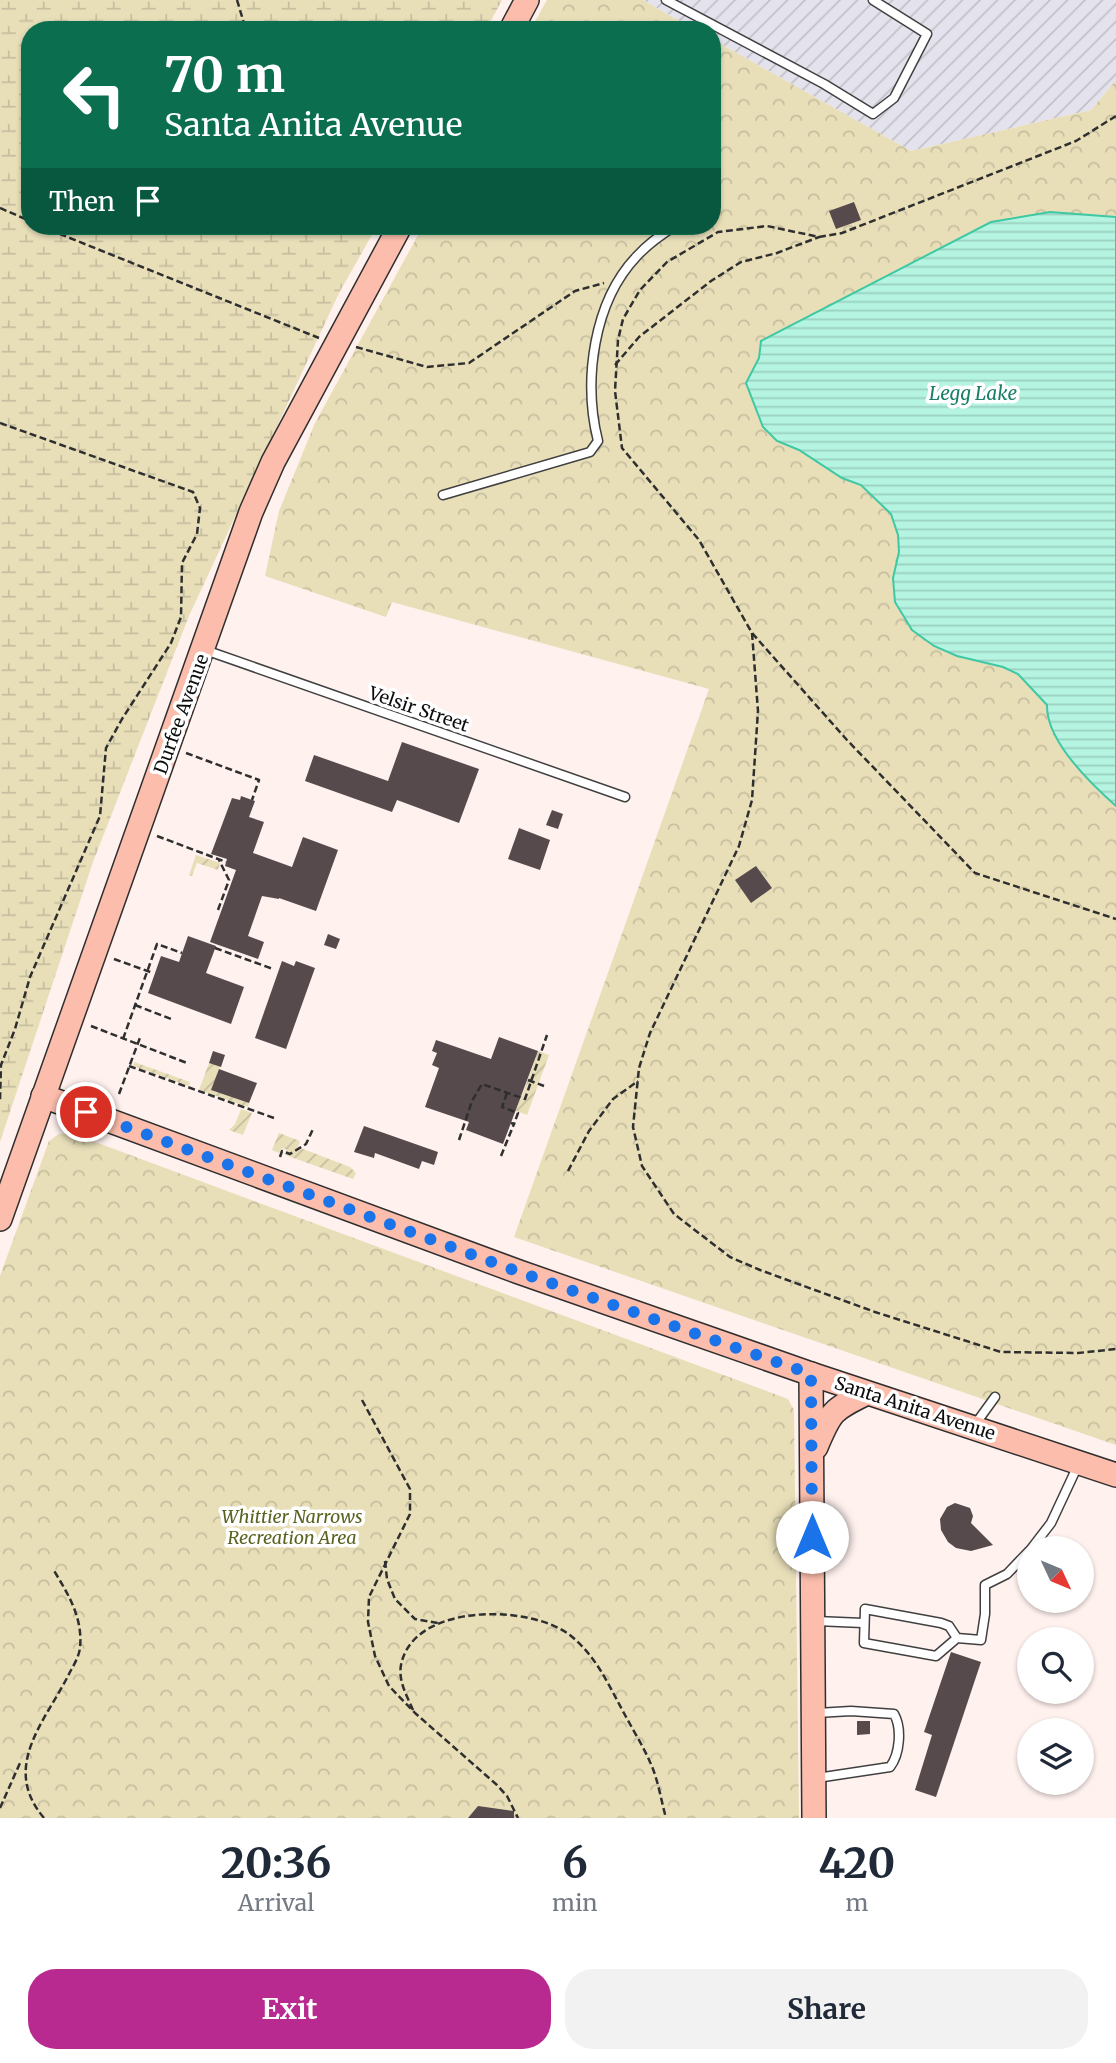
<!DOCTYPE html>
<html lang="en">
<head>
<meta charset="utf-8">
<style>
  body { margin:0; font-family:Merriweather,serif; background:#f2f2f3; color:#1f2937; height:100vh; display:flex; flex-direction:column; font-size:26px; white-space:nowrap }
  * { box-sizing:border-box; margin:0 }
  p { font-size:23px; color:#747a83 }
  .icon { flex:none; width:38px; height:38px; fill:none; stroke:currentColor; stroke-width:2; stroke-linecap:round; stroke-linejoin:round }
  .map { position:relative; height:1818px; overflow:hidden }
  .details { display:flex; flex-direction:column; background:#fff; flex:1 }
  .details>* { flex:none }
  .guide { position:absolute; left:21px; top:21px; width:700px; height:214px; border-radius:28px; box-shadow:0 2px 5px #0004; background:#0b6e4f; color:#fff; overflow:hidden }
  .needle { width:46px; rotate:134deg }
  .buttons { position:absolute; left:1017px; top:1536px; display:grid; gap:14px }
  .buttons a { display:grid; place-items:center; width:77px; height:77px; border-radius:50%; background:#fff; box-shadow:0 2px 5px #0004; font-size:35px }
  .pin { position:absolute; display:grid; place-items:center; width:60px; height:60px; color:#fff; margin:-30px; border:4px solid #fff; border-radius:50%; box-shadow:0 2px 7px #0007 }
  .me { position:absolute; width:77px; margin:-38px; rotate:0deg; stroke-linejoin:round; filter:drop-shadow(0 0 5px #0008) }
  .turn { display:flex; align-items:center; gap:24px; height:147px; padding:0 28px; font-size:32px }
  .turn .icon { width:91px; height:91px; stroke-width:2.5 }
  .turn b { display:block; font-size:49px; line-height:60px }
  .then { display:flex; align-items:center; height:66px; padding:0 28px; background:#0003; gap:14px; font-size:26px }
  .eta { display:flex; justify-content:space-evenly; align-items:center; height:119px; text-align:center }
  .eta b { font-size:42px; font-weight:700; line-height:49px }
  .primary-button { display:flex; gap:14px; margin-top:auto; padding:14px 28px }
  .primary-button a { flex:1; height:80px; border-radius:28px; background:#b92a91; color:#fff; font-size:28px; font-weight:700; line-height:80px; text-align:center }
  .primary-button a+a { background:#f2f2f3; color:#1f2937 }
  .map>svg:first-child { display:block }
  .industrial { fill:url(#industrial-furrows) }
  .wetland { fill:url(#wetland-marsh) }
  .park { fill:url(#park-crowns) }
  .garden { fill:url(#garden-furrows) }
  .water { fill:url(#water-rules); stroke:#3ec8a3; stroke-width:2 }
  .building { fill:#564a4d }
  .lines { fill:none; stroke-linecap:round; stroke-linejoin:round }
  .lane-casing { stroke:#404040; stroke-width:11 }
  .secondary-casing { stroke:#2f2f2f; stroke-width:26 }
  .path { stroke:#2f2f2f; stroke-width:2.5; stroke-dasharray:7 3.5; stroke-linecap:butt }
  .lane { stroke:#fff; stroke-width:8 }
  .secondary { stroke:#fcbdac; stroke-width:23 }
  .route { stroke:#1a73e8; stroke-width:12; stroke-dasharray:0 21.6 }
  .labels { text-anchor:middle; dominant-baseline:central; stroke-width:7; stroke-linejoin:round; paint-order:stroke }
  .street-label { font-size:18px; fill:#0d0d0d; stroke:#fff }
  .park-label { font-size:18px; font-style:italic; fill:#5b6320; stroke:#fff }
  .water-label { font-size:19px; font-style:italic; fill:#197f67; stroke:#fff }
</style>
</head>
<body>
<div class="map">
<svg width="1116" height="1818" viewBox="0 0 1116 1818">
  <defs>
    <pattern id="industrial-furrows" width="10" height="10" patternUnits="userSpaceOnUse" patternTransform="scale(1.75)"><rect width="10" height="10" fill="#e4e2ec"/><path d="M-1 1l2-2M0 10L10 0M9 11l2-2" fill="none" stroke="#c2c1c9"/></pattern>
    <pattern id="wetland-marsh" width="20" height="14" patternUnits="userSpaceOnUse" patternTransform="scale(1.75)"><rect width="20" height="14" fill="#e8dfb9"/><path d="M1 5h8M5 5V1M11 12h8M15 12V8" fill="none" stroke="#c6be9e"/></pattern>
    <pattern id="park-crowns" width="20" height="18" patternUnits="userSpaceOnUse" patternTransform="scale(1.75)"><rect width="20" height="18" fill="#e8dfb9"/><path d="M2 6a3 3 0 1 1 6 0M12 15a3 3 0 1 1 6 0" fill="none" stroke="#c6be9e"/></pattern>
    <pattern id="garden-furrows" width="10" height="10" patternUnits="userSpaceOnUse" patternTransform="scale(1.75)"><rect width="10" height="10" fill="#e8dfb9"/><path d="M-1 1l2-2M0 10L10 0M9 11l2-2" fill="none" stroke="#c6be9e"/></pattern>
    <pattern id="water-rules" width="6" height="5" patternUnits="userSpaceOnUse" patternTransform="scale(1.75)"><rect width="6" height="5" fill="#b5f4e1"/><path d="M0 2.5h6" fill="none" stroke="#9ad0c0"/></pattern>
  </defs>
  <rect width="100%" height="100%" fill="#fef1ee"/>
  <!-- industrial -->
  <polygon class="industrial" points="643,0 1116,0 1116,80 1091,110 911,151 712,39 712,30 695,30"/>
  <!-- wetland -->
  <polygon class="wetland" points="0,0 502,0 486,30 30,30 30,226 377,226 339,293 189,616 93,862 0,1142"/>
  <!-- park -->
  <g class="park">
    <polygon points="547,0 643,0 695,30 530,30"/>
    <polygon points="712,39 911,151 1091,110 1116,80 1116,1445 514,1237 709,689 392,602 386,617 265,576 279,511 315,423 423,226 712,226"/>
    <polygon points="71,1133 788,1399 794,1410 799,1818 0,1818 0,1276 49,1141 59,1134"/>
  </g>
  <!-- garden -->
  <g class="garden">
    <polygon points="196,855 220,863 218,870 197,863 192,876 189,875"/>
    <polygon points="538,1051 549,1055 527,1115 509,1108 514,1093 522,1096"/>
    <polygon points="134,1062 190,1082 189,1086 133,1066"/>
    <polygon points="209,1063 220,1066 212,1090 249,1103 248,1107 199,1090"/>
    <polygon points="241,1109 252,1113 243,1135 229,1130 235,1124"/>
    <polygon points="279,1133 300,1141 298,1147 350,1167 356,1173 353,1179 285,1155 287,1150 282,1148 279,1153 272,1150"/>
  </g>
  <!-- water -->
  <path class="water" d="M1050,212L1116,217V806C1090,783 1046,741 1047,705L1018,674L1003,667L957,656L934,646L912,630L895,602L893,578L899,552L898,535L891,514L861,485L842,478L799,450L777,441L763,427L746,383L759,358L761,341L991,222Z"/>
  <!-- building -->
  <g class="building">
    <polygon points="854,202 861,220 836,229 829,211"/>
    <polygon points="402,742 479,769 459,823 397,800 392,812 305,781 314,755 388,781"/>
    <polygon points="241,796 255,801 249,817 264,822 253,853 292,867 303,837 338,850 316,911 279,898 279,899 262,896 248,936 264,942 258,959 210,942 236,870 225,866 227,859 211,854 232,798 240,800"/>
    <polygon points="552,810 563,814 558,829 546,825"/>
    <polygon points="519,828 550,840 540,870 508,859"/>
    <polygon points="756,866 772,888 751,903 735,880"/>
    <polygon points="328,934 340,939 336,949 324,945"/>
    <polygon points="188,936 216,946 206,973 244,987 231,1024 148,993 161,956 179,962"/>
    <polygon points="282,961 294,966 296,961 315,968 286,1049 255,1038"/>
    <polygon points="499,1037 538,1051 503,1144 466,1130 469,1122 425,1107 439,1068 432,1065 437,1053 432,1051 436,1040 491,1059"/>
    <polygon points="213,1051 225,1055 221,1067 209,1063"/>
    <polygon points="219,1069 257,1083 249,1103 211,1090"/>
    <polygon points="364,1126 438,1152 434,1165 422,1161 419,1169 375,1153 374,1158 354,1152"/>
    <polygon points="955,1503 970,1508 973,1516 971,1523 993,1545 971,1551 956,1548 948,1542 941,1530 940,1519 947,1507"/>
    <polygon points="951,1652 981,1662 936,1797 915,1790 932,1735 924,1732"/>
    <polygon points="857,1721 870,1721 870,1734 857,1735"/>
    <polygon points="478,1806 514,1811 514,1818 468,1818"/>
  </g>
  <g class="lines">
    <defs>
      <g id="lane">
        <polyline points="666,0 824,84 873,114 894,98 927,34 873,0"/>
        <path d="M443,495L590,452L598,441C583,381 593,302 637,256C648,244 662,234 675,226"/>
        <polyline points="205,650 625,797"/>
        <polyline points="974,1426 995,1397"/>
        <polyline points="1031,1549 1051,1523 1079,1463"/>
        <polyline points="816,1621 863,1623"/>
        <polyline points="957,1638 949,1626 941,1623 865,1609 864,1643 936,1656 957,1638 981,1640 985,1614 985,1585 1007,1574 1029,1551"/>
        <path d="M817,1778L890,1767C900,1754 902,1728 894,1714L851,1711L817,1713"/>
      </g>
      <g id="secondary">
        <polyline points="511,30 527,0"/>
        <polyline points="43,1096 519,1272 811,1374 1116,1475"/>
        <polyline points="0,1219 251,512 273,462 400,226"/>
        <polyline points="811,1374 814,1818"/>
        <path d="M816,1447C831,1411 832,1410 867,1393"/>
      </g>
    </defs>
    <!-- lane casing -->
    <use href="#lane" class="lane-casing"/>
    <!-- secondary casing -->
    <use href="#secondary" class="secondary-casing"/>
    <!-- path -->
    <g class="path">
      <polyline points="237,0 246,30"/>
      <polyline points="1116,116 1076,141 842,233 819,237 767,226 718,232 667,262 640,290 623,319 618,340 615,391 622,448 699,540 752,633 847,740 975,873 1116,919"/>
      <polyline points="0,208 30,221"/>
      <polyline points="40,226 319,338"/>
      <polyline points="318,226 325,233"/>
      <polyline points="356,347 427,367 469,363 575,291 604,283"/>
      <polyline points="615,365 639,337 711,281 741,262 777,253 819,237"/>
      <polyline points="0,423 193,492 200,508 197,534 182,563 181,617 171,643 122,719 106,748 100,816 30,977 15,1029 1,1065 0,1101"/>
      <polyline points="752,633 758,711 752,800 739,846 650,1033 639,1068 633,1127 642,1166 674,1214 730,1257 760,1270 875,1312 1001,1352 1078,1353 1116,1349"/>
      <polyline points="186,753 259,780 252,800"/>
      <polyline points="157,836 226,862"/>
      <polyline points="218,910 229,880 219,860"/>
      <polyline points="215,948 273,969"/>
      <polyline points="114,959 153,973"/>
      <polyline points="135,1005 171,1019"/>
      <polyline points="91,1026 187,1063"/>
      <polyline points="123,1039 157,944 182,953"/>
      <polyline points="129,1066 274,1118"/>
      <polyline points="528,1080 544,1086"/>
      <polyline points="507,1093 502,1107 518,1113 514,1124"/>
      <polyline points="119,1094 141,1035"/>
      <polyline points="459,1140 472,1101 482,1084 525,1099 547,1035"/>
      <polyline points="501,1156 514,1124 511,1123"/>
      <polyline points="280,1157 282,1151 290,1154 306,1144 313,1129"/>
      <polyline points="568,1171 589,1131 613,1099 638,1081"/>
      <polyline points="362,1400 410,1489 410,1514 369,1597 368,1622 375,1656 389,1686 415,1713 497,1785 507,1796 518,1818"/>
      <polyline points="385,1561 387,1579 395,1599 415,1619 438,1623"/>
      <path d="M413,1710C407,1696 398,1681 401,1665C413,1602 532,1604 571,1636C597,1657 609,1686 625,1715C633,1730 643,1746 650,1762C658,1779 661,1800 666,1818"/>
      <polyline points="0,1808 20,1763"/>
      <path d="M44,1818C0,1766 46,1721 70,1672C74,1665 79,1656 80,1648C83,1617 68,1594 53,1569"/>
    </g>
    <!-- lane -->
    <use href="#lane" class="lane"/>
    <!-- secondary -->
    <use href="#secondary" class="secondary"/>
  </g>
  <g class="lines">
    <!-- route -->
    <polyline class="route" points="86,1112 519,1272 811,1374 812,1537"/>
  </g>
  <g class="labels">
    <!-- street labels -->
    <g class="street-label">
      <text transform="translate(419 709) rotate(19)">Velsir Street</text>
      <text transform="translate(181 714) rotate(-70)">Durfee Avenue</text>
      <text transform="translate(915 1408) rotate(18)">Santa Anita Avenue</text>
    </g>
    <!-- park labels -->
    <g class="park-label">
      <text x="292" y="1516">Whittier Narrows<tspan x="292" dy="21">Recreation Area</tspan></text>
    </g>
    <!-- water labels -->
    <g class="water-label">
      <text x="973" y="393">Legg Lake</text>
    </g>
  </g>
</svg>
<div class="buttons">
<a><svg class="needle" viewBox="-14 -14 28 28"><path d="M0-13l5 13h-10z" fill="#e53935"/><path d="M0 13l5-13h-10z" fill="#747a83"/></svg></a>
<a><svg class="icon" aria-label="search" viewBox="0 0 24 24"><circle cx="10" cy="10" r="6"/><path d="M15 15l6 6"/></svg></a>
<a><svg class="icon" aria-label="layers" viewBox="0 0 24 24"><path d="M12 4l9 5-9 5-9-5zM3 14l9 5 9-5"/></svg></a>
</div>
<div class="pin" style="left:86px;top:1112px;background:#d93025"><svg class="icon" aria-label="arrive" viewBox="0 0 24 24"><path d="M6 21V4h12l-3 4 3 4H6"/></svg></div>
<svg class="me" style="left:812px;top:1537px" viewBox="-20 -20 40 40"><circle r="19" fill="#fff"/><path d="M0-13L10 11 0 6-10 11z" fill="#1a73e8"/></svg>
<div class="guide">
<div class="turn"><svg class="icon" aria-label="left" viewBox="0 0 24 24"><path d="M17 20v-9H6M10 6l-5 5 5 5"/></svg><div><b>70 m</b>Santa Anita Avenue</div></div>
<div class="then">Then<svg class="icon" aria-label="arrive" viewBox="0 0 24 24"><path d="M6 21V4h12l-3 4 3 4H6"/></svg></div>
</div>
</div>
<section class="details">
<div class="eta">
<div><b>20:36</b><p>Arrival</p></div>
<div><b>6</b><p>min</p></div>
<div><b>420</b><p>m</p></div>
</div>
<div class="primary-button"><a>Exit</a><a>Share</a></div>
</section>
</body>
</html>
